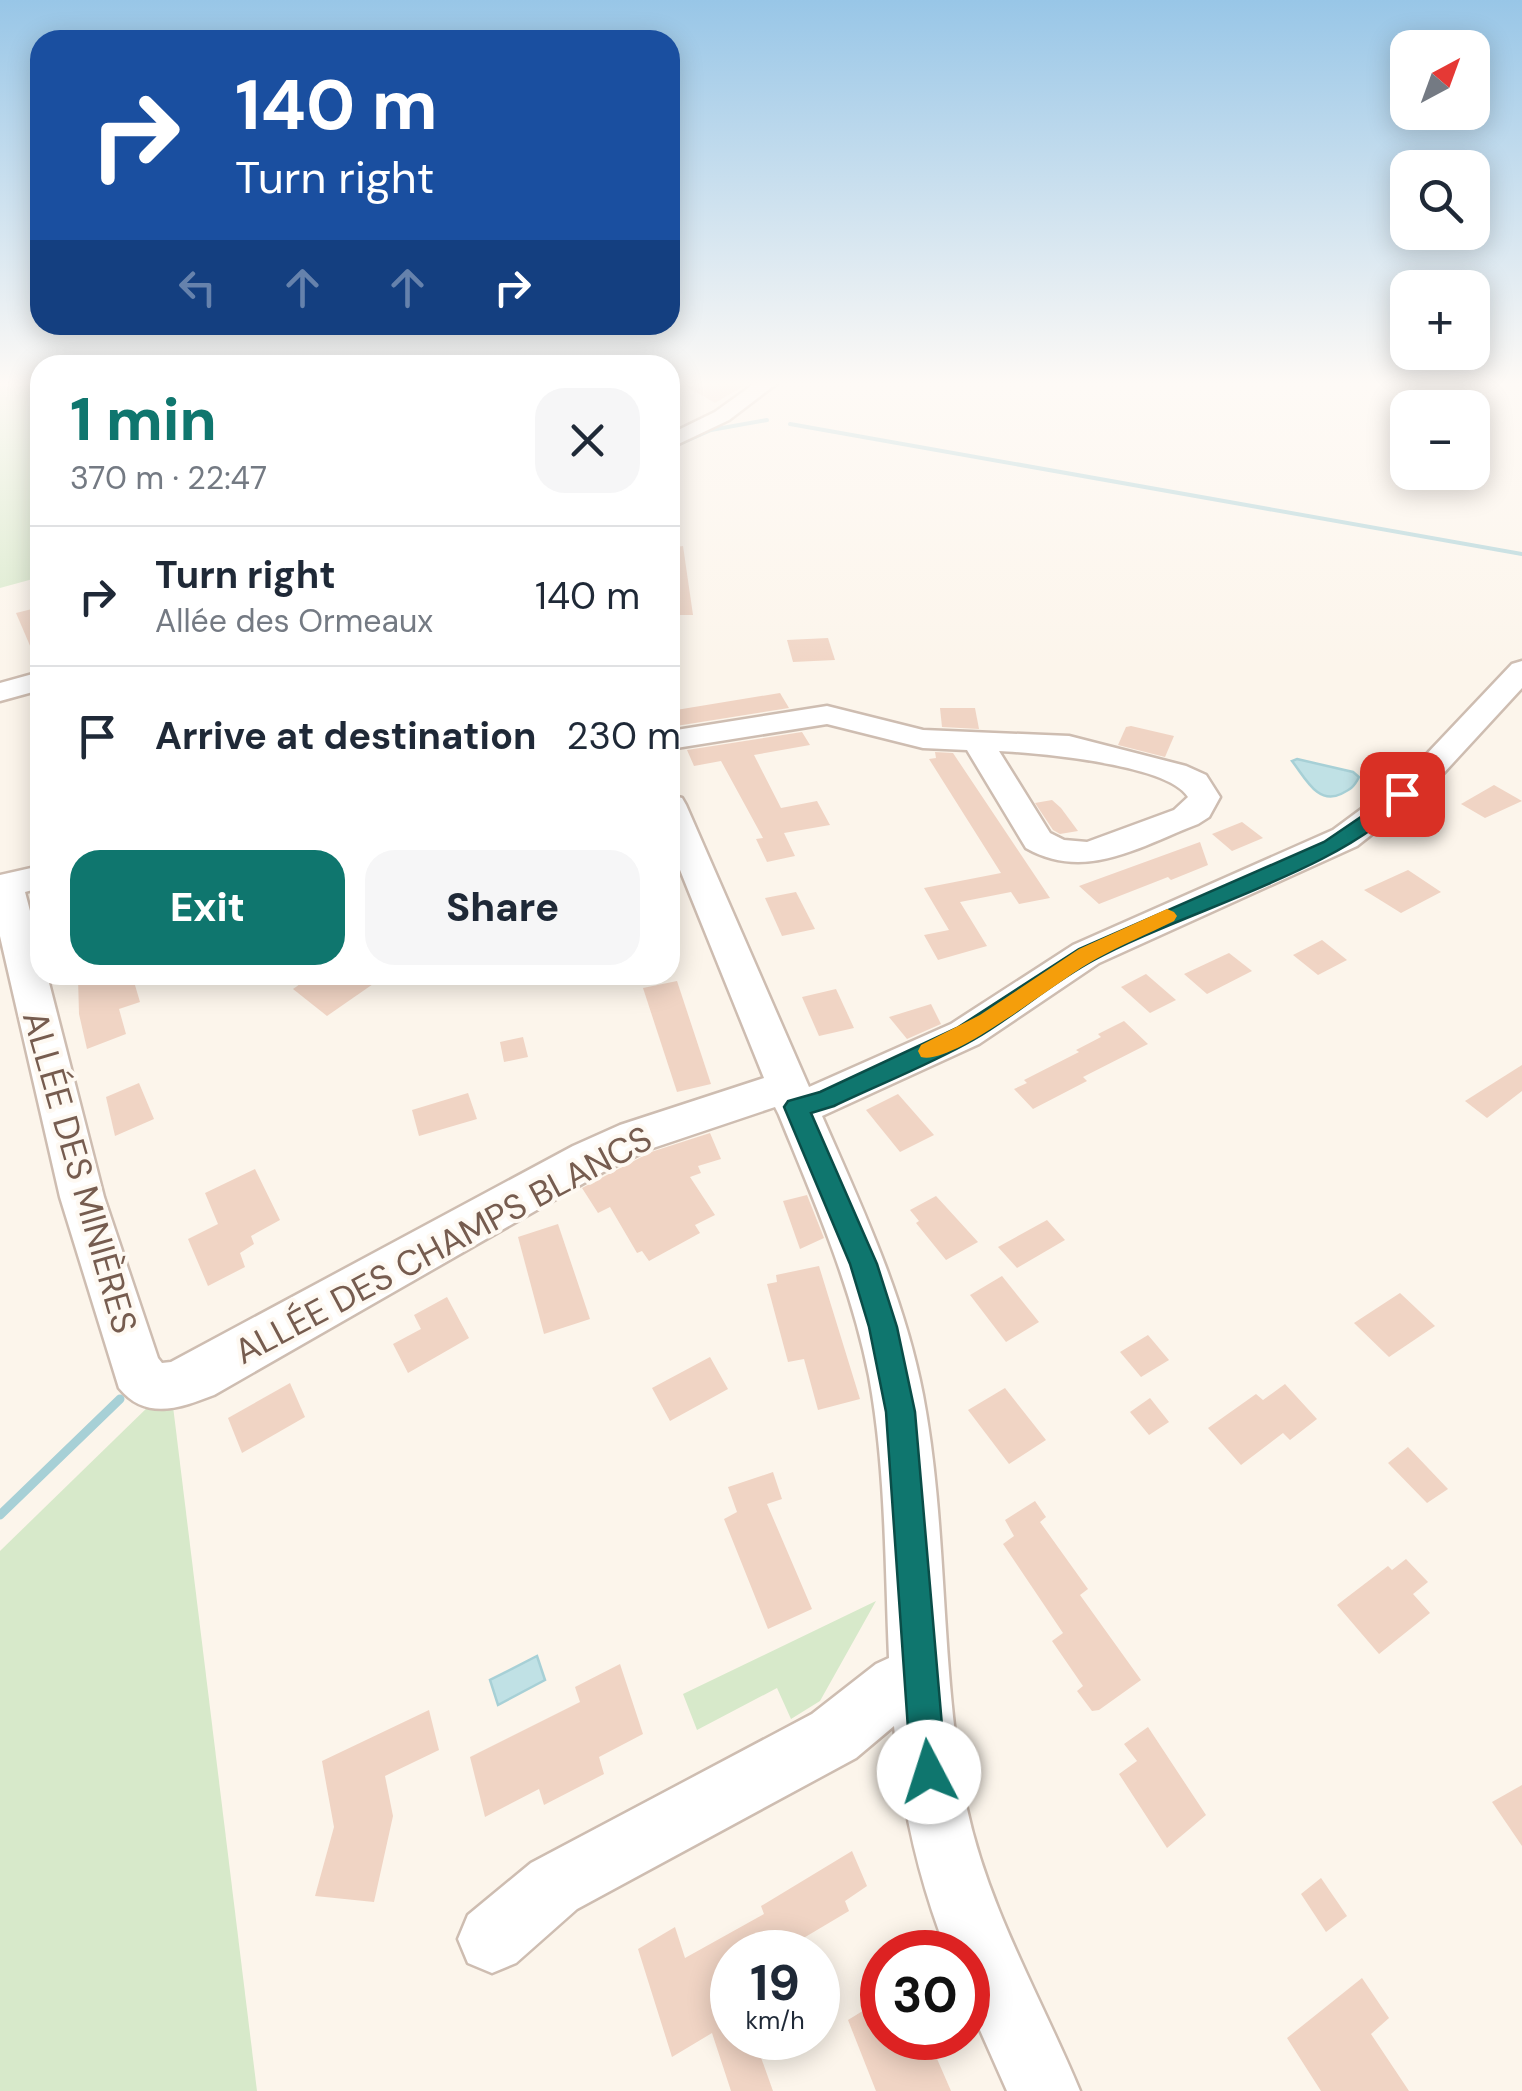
<!DOCTYPE html>
<html lang="en">
<head>
<meta charset="utf-8">
<style>
  body { margin:0; font-family:"DM Sans",sans-serif; background:#f6f6f7; color:#1f2937; height:100vh; display:flex; flex-direction:column; font-size:38px; white-space:nowrap }
  * { box-sizing:border-box; margin:0 }
  p { font-size:32px; color:#747a83 }
  .icon { flex:none; width:55px; height:55px; fill:none; stroke:currentColor; stroke-width:2; stroke-linecap:round; stroke-linejoin:round }
  .map { position:relative; flex:1; overflow:hidden }
  .details { position:absolute; left:30px; top:355px; width:650px; height:630px; display:flex; flex-direction:column; background:#fff; border-radius:30px; box-shadow:0 5px 25px #0003 }
  .details>* { flex:none }
  .guide { position:absolute; left:30px; top:30px; width:650px; height:305px; border-radius:30px; box-shadow:0 5px 25px #0003; background:#1a4fa0; color:#fff; overflow:hidden }
  .needle { width:65px; rotate:41deg }
  .fabs { position:absolute; left:1390px; top:30px; display:grid; gap:20px }
  .fabs a { display:grid; place-items:center; width:100px; height:100px; border-radius:20px; background:#fff; box-shadow:0 5px 25px #0003; font-size:50px }
  .speed { position:absolute; left:710px; top:1930px; display:flex; gap:20px; font-size:50px; font-weight:700; text-align:center }
  .speed>* { display:grid; place-content:center; width:130px; height:130px; border-radius:50%; background:#fff; box-shadow:0 5px 25px #0003; line-height:1 }
  .speed small { font-size:25px; font-weight:400 }
  .speed .limit { border:15px solid #d22; background:#fff; color:#111 }
  .pin { position:absolute; display:grid; place-items:center; width:85px; height:85px; color:#fff; margin:-42px; border-radius:20px; box-shadow:0 5px 15px #0006 }
  .me { position:absolute; width:110px; margin:-55px; rotate:355deg; stroke-linejoin:round; filter:drop-shadow(0 0 8px #0008) }
  .turn { display:flex; align-items:center; gap:35px; height:210px; padding:0 40px; font-size:45px }
  .turn .icon { width:130px; height:130px; stroke-width:2.5 }
  .turn b { display:block; font-size:70px; line-height:85px }
  .lanes { display:flex; align-items:center; height:95px; padding:0 40px; background:#0003; justify-content:center; gap:50px; direction:ltr }
  .lanes .off { opacity:.35 }
  .round { display:grid; place-items:center; flex:none; width:105px; height:105px; border-radius:30px; background:#f6f6f7 }
  .head { display:flex; align-items:center; justify-content:space-between; height:170px; padding:0 40px }
  h1 { font-size:60px; font-weight:800; line-height:75px; color:#0f766e }
  .cta { display:flex; gap:20px; margin-top:auto; padding:20px 40px }
  .cta a { flex:1; height:115px; border-radius:30px; background:#0f766e; color:#fff; font-size:40px; font-weight:800; line-height:115px; text-align:center }
  .cta a+a { background:#f6f6f7; color:#1f2937 }
  ul { padding:0; list-style:none }
  li { display:flex; align-items:center; gap:30px; height:140px; padding:0 40px; border-top:2px solid #e0e1e3 }
  li div { flex:1 }
  li b { display:block; font-size:38px }
  li em { font-style:normal }
  .map>svg:first-child { display:block }
  .green { fill:#d7e9ca }
  .water { fill:#c0e1e5; stroke:#a7d0d6; stroke-width:2.5 }
  .lines { fill:none; stroke-linecap:round; stroke-linejoin:round }
  .stream-far1 { stroke:#a7d0d6; stroke-width:4 }
  .stream { stroke:#a7d0d6; stroke-width:9 }
  .building { fill:#f0d4c4 }
  .minor-casing { stroke:#cebdb1; stroke-width:5 }
  .minor { fill:#fff; fill-rule:evenodd }
  .route { fill:#0f766e; stroke:#0a4d48; stroke-width:2.5 }
  .slow { fill:#f59e0b }
  .labels { text-anchor:middle; dominant-baseline:central; stroke-width:8; stroke-linejoin:round; paint-order:stroke }
  .street-label { font-size:35px; fill:#765c4f; stroke:#fef9f2 }
</style>
</head>
<body>
<div class="map">
<svg width="1522" height="2091" viewBox="0 0 1522 2091">
  <rect width="100%" height="100%" fill="#fcf5eb"/>
  <!-- green -->
  <g class="green">
    <polygon points="0,381 40,381 40,577 0,588"/>
    <polygon points="172,1398 257,2091 0,2091 0,1551 153,1402"/>
    <polygon points="876,1601 820,1701 791,1719 777,1688 697,1730 683,1694"/>
  </g>
  <!-- water -->
  <g class="water">
    <path d="M1297,759L1353,772L1359,777C1354,787 1351,789 1341,794C1318,805 1306,779 1292,761Z"/>
    <polygon points="537,1656 545,1680 498,1705 490,1680"/>
  </g>
  <g class="lines">
    <!-- stream-far1 -->
    <g class="stream-far1">
      <polyline points="790,424 1522,554"/>
      <polyline points="670,448 711,430 767,420"/>
    </g>
    <!-- stream -->
    <polyline class="stream" points="0,1515 120,1399"/>
  </g>
  <!-- building -->
  <g class="building">
    <polygon points="677,381 752,381 715,403"/>
    <polygon points="683,546 693,615 671,615 675,547"/>
    <polygon points="40,607 40,669 16,613"/>
    <polygon points="828,638 835,660 793,662 787,640"/>
    <polygon points="780,693 789,708 676,726 670,711"/>
    <polygon points="940,708 975,708 979,729 942,727"/>
    <polygon points="1131,726 1174,736 1165,757 1118,745 1126,727"/>
    <polygon points="802,732 810,745 754,755 781,808 817,801 830,825 784,833 795,856 767,862 756,839 763,838 721,761 694,766 687,750"/>
    <polygon points="935,752 953,753 1050,898 1019,904 1011,892 960,902 987,946 938,960 924,935 949,930 924,888 1001,873 929,759 936,758"/>
    <polygon points="1494,785 1522,801 1485,818 1461,804"/>
    <polygon points="1052,800 1061,808 1078,831 1060,834 1053,830 1035,803"/>
    <polygon points="1242,822 1263,838 1232,851 1212,834"/>
    <polygon points="1200,842 1208,865 1171,880 1168,877 1099,904 1079,886"/>
    <polygon points="1408,870 1441,892 1401,913 1364,890"/>
    <polygon points="796,892 815,929 782,936 765,898"/>
    <polygon points="1322,940 1347,960 1318,975 1293,955"/>
    <polygon points="1229,953 1252,971 1207,994 1184,974"/>
    <polygon points="1146,974 1176,1000 1150,1013 1121,987"/>
    <polygon points="87,975 132,975 140,1002 119,1009 126,1034 87,1049 79,1014 78,978"/>
    <polygon points="313,975 386,975 327,1016 293,989"/>
    <polygon points="677,981 711,1084 677,1092 643,988"/>
    <polygon points="836,989 854,1028 819,1036 802,997"/>
    <polygon points="931,1004 941,1024 907,1039 889,1017"/>
    <polygon points="1124,1021 1148,1044 1083,1077 1087,1081 1033,1109 1014,1089 1027,1083 1024,1080 1079,1052 1076,1050 1101,1037 1098,1034"/>
    <polygon points="523,1037 528,1057 504,1062 500,1042"/>
    <polygon points="1522,1065 1522,1091 1487,1118 1465,1101"/>
    <polygon points="139,1083 154,1119 115,1136 106,1097"/>
    <polygon points="468,1093 477,1119 419,1136 412,1110"/>
    <polygon points="898,1094 934,1135 900,1152 866,1110"/>
    <polygon points="710,1133 721,1159 698,1166 701,1173 690,1177 715,1215 695,1225 700,1233 649,1261 642,1251 637,1253 610,1207 598,1213 582,1188 651,1152"/>
    <polygon points="255,1169 280,1220 251,1236 254,1244 240,1253 245,1267 208,1286 188,1239 218,1224 205,1193"/>
    <polygon points="807,1195 824,1238 800,1249 783,1201"/>
    <polygon points="936,1196 978,1242 946,1260 916,1223 919,1221 910,1210"/>
    <polygon points="1047,1220 1065,1240 1017,1268 998,1247"/>
    <polygon points="558,1224 590,1319 544,1334 518,1237"/>
    <polygon points="819,1266 860,1399 818,1410 804,1359 788,1362 767,1284 777,1282 776,1275"/>
    <polygon points="1002,1276 1039,1322 1006,1342 970,1295"/>
    <polygon points="1400,1293 1435,1326 1389,1357 1354,1323"/>
    <polygon points="447,1297 469,1338 408,1373 393,1344 421,1329 414,1315"/>
    <polygon points="1148,1335 1169,1360 1141,1377 1120,1352"/>
    <polygon points="710,1357 728,1389 670,1421 652,1388"/>
    <polygon points="290,1383 305,1417 242,1453 228,1418"/>
    <polygon points="1285,1384 1317,1419 1290,1440 1283,1433 1241,1465 1208,1428 1256,1394 1263,1400"/>
    <polygon points="1005,1388 1046,1440 1009,1464 968,1410"/>
    <polygon points="1150,1398 1169,1422 1149,1435 1130,1412"/>
    <polygon points="1408,1447 1448,1489 1427,1503 1388,1463"/>
    <polygon points="773,1472 782,1499 767,1504 812,1609 768,1629 724,1519 737,1512 728,1487"/>
    <polygon points="1035,1501 1046,1517 1040,1522 1088,1589 1080,1595 1141,1680 1099,1710 1092,1711 1077,1691 1083,1686 1052,1641 1063,1633 1003,1544 1014,1536 1005,1520"/>
    <polygon points="1406,1559 1428,1582 1413,1594 1430,1613 1379,1654 1337,1605 1388,1566 1392,1570"/>
    <polygon points="620,1664 643,1734 599,1757 604,1774 544,1805 539,1789 485,1817 470,1757 580,1702 575,1687"/>
    <polygon points="429,1710 439,1750 385,1776 393,1816 374,1902 315,1896 334,1827 322,1761"/>
    <polygon points="1148,1727 1206,1815 1167,1848 1119,1774 1137,1761 1124,1744"/>
    <polygon points="1522,1785 1522,1846 1492,1802"/>
    <polygon points="852,1851 867,1886 845,1901 849,1911 780,1952 732,1952 732,2038 754,2038 773,2091 731,2091 712,2033 672,2057 638,1949 675,1927 685,1958 764,1914 761,1906"/>
    <polygon points="1321,1878 1347,1916 1326,1932 1301,1894"/>
    <polygon points="1362,1978 1389,2018 1371,2034 1409,2091 1321,2091 1287,2038"/>
    <polygon points="882,1999 882,2038 928,2038 951,2091 876,2091 848,2020"/>
  </g>
  <g class="lines">
    <defs>
      <g id="minor">
        <polygon points="758,381 780,381 729,420 670,448 670,434 715,412"/>
        <path d="M1522,661V688L1429,789L1357,846L1099,963L979,1044L822,1116C862,1207 904,1296 923,1395C949,1532 939,1673 967,1809C989,1910 1041,1997 1080,2091H1007L968,2003V1952H947C918,1879 902,1805 894,1726L856,1758L577,1909L516,1963L492,1973L468,1963L458,1939L468,1915L531,1863L812,1714L876,1664L889,1658C885,1564 886,1468 869,1376C851,1285 814,1201 779,1115L775,1107L650,1149L603,1172L214,1395C180,1408 146,1421 119,1388L60,1197L0,936V875L40,866V888L25,892L40,949V975H47L104,1197L158,1358L162,1363L171,1362L573,1146L620,1125L764,1078L670,845V795L682,798L686,805L809,1087L951,1024L1073,945L1333,830L1406,776L1512,664Z"/>
        <polygon points="40,672 40,690 0,701 0,683"/>
        <path d="M827,706L923,730L1069,736L1186,766L1206,775L1220,797L1209,817L1198,824C1140,846 1086,882 1026,848L967,750L923,748L827,724L670,749V731ZM999,751C1037,753 1168,764 1188,797L1174,810L1087,842L1064,840L1050,833Z"/>
      </g>
    </defs>
    <!-- minor casing -->
    <use href="#minor" class="minor-casing"/>
    <!-- minor -->
    <use href="#minor" class="minor"/>
  </g>
  <!-- sky -->
  <linearGradient id="sky" x2="0" y2="1"><stop stop-color="#98c6e7"/><stop offset="0.57" stop-color="#fefaf6"/><stop offset="1" stop-color="#fefaf6" stop-opacity="0"/></linearGradient>
  <rect width="1522" height="673" fill="url(#sky)"/>
  <!-- route -->
  <path class="route" d="M1402,789L1411,794C1351,868 1180,912 1094,960C1051,983 1015,1016 973,1040C929,1065 880,1084 834,1106L811,1113L877,1264L897,1327L915,1412L946,1772L941,1784L929,1789L916,1784L911,1772L886,1412L869,1327L850,1264L784,1107L788,1101L820,1092L957,1028L1079,949L1324,842Z"/>
  <!-- slow -->
  <path class="slow" d="M1167,909L1174,912L1177,916L1174,921C1148,934 1121,945 1096,959C1063,976 952,1067 921,1057L918,1051L921,1045L980,1015L1079,949Z"/>
  <g class="labels">
    <!-- street labels -->
    <g class="street-label">
      <text transform="translate(80 1172) rotate(74)">ALLÉE DES MINIÈRES</text>
      <text transform="translate(443 1245) rotate(-28)">ALLÉE DES CHAMPS BLANCS</text>
    </g>
  </g>
</svg>
<div class="fabs">
<a><svg class="needle" viewBox="-14 -14 28 28"><path d="M0-13l5 13h-10z" fill="#e53935"/><path d="M0 13l5-13h-10z" fill="#747a83"/></svg></a>
<a><svg class="icon" aria-label="search" viewBox="0 0 24 24"><circle cx="10" cy="10" r="6"/><path d="M15 15l6 6"/></svg></a>
<a>+</a>
<a>−</a>
</div>
<div class="speed"><div>19<small>km/h</small></div><div class="limit">30</div></div>
<div class="pin" style="left:1402px;top:794px;background:#d93025"><svg class="icon" aria-label="arrive" viewBox="0 0 24 24"><path d="M6 21V4h12l-3 4 3 4H6"/></svg></div>
<svg class="me" style="left:929px;top:1772px" viewBox="-20 -20 40 40"><circle r="19" fill="#fff"/><path d="M0-13L10 11 0 6-10 11z" fill="#0f766e"/></svg>
<div class="guide">
<div class="turn"><svg class="icon" aria-label="right" viewBox="0 0 24 24"><path d="M7 20v-9h11M14 6l5 5-5 5"/></svg><div><b>140 m</b>Turn right</div></div>
<div class="lanes"><svg class="icon off" aria-label="left" viewBox="0 0 24 24"><path d="M17 20v-9H6M10 6l-5 5 5 5"/></svg><svg class="icon off" aria-label="ahead" viewBox="0 0 24 24"><path d="M12 20V5M6 11l6-6 6 6"/></svg><svg class="icon off" aria-label="ahead" viewBox="0 0 24 24"><path d="M12 20V5M6 11l6-6 6 6"/></svg><svg class="icon" aria-label="right" viewBox="0 0 24 24"><path d="M7 20v-9h11M14 6l5 5-5 5"/></svg></div>
</div>
<section class="details">
<div class="head"><div><h1>1 min</h1><p>370 m · 22:47</p></div><a class="round"><svg class="icon" aria-label="close" viewBox="0 0 24 24"><path d="M6 6l12 12M18 6L6 18"/></svg></a></div>
<ul>
<li><svg class="icon" aria-label="right" viewBox="0 0 24 24"><path d="M7 20v-9h11M14 6l5 5-5 5"/></svg><div><b>Turn right</b><p>Allée des Ormeaux</p></div><em>140 m</em></li>
<li><svg class="icon" aria-label="arrive" viewBox="0 0 24 24"><path d="M6 21V4h12l-3 4 3 4H6"/></svg><div><b>Arrive at destination</b></div><em>230 m</em></li>
</ul>
<div class="cta"><a>Exit</a><a>Share</a></div>
</section>
</div>
</body>
</html>
